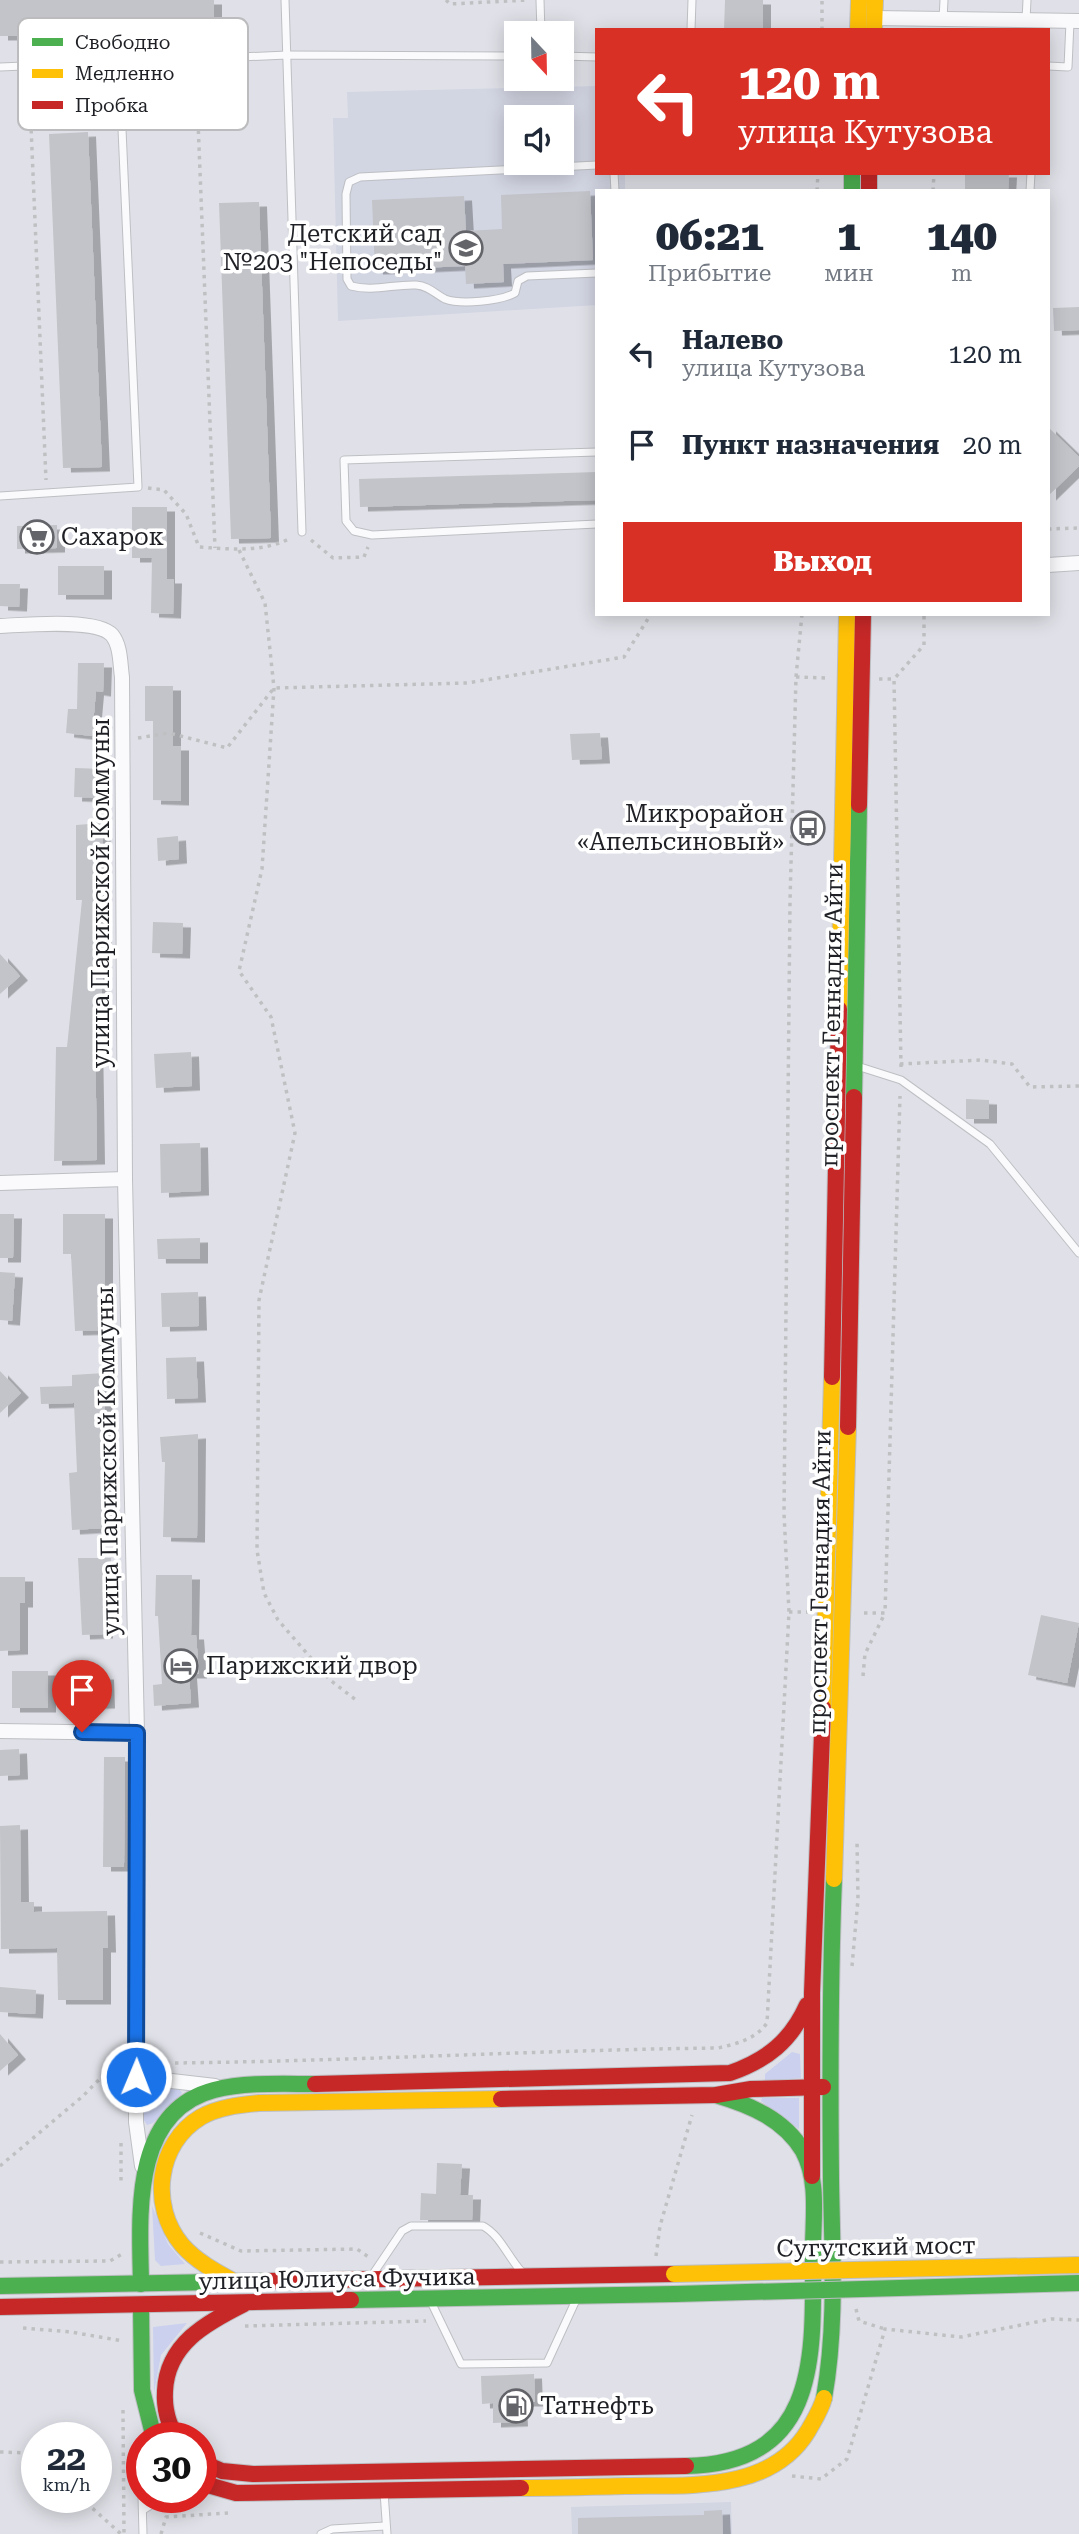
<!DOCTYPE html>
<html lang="ru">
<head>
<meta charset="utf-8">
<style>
  body { margin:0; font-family:"Roboto Serif",serif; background:#f2f2f3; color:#1f2937; height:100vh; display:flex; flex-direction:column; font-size:26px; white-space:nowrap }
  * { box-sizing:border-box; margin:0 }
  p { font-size:23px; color:#747a83 }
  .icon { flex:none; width:38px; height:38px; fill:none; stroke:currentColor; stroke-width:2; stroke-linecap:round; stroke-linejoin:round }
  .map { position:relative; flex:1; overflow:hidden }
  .sheet { position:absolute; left:595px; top:189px; width:455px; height:427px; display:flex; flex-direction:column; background:#fff; border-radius:0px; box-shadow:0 4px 18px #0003 }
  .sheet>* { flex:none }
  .banner { position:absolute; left:595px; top:28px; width:455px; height:147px; border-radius:0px; box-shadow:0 4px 18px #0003; background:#d93025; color:#fff; overflow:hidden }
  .needle { width:46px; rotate:158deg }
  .fabs { position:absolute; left:504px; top:21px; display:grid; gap:14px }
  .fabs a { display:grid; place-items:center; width:70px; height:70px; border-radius:0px; background:#fff; box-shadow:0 4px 18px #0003; font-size:35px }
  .speed { position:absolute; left:21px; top:2422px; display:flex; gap:14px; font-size:35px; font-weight:700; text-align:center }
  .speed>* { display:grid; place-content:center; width:91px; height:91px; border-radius:50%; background:#fff; box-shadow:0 4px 18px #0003; line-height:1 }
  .speed small { font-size:18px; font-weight:400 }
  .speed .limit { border:10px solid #d22; background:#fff; color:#111 }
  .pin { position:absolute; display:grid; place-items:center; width:60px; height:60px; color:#fff; margin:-72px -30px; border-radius:50% 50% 50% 0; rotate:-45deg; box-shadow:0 0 7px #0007 }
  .pin .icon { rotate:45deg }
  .me { position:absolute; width:77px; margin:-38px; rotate:1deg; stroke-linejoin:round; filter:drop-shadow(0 0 5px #0008) }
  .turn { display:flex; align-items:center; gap:24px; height:147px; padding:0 28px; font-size:32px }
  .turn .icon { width:91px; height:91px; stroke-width:2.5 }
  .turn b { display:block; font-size:49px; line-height:60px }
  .eta { display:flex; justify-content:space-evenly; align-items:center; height:119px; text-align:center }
  .eta b { font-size:42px; font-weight:800; line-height:49px }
  .button { display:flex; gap:14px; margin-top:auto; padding:14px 28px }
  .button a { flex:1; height:80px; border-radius:0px; background:#d93025; color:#fff; font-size:28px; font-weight:800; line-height:80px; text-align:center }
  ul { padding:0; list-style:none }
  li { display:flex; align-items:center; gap:21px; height:91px; padding:0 28px }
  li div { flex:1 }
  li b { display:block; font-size:26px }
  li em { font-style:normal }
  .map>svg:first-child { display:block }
  .built { fill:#d2d5e2; fill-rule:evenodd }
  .green { fill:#cad0ee }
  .building { fill:#c3c4c9; filter:url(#shadow) }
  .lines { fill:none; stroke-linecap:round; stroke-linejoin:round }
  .lane-casing { stroke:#bdbfc3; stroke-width:9 }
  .street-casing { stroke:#bdbfc3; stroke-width:16 }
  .fast-casing { stroke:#bdbfc3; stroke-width:18 }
  .slow-casing { stroke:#bdbfc3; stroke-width:18 }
  .jam-casing { stroke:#bdbfc3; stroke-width:18 }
  .path { stroke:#bfc0c2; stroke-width:3.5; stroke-dasharray:3.5 5; stroke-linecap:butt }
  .lane { stroke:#fafafc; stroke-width:7 }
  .street { stroke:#fafafc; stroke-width:14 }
  .fast { stroke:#4caf50; stroke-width:16 }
  .slow { stroke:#ffc107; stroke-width:16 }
  .jam { stroke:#c62828; stroke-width:16 }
  .fast-bridge-casing { stroke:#bdbfc3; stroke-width:18; stroke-linecap:butt }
  .slow-bridge-casing { stroke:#bdbfc3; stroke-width:18; stroke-linecap:butt }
  .fast-bridge { stroke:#4caf50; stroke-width:16 }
  .slow-bridge { stroke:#ffc107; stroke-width:16 }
  .route-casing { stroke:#114b97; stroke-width:18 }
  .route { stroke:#1a73e8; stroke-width:12 }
  .labels { text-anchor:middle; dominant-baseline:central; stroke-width:7; stroke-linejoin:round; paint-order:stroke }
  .poi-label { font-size:24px; fill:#1f2025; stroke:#fff; text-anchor:start }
  .street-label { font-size:24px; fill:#1f2025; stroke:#fff }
  .key { fill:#fff; stroke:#bcbcbe; stroke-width:2 }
  .key-label { font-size:19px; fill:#1f2025 }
</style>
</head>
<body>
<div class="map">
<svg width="1079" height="2534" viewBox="0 0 1079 2534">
  <defs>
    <filter id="shadow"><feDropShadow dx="8" dy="4.5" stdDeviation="0" flood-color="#0004"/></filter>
  </defs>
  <rect width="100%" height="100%" fill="#e0e1e8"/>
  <!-- built -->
  <g class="built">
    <path d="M597,86V173H625V191H597V305L338,321L333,118H348L347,92ZM516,117H562V163H516Z"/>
    <polygon points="731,2502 732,2534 572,2534 571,2507"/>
  </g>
  <!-- green -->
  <g class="green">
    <polygon points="792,2052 800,2054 801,2078 765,2082 765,2074"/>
    <polygon points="146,2087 177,2086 182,2093 153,2123 147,2125 143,2119"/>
    <polygon points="762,2098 799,2098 799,2129 761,2101"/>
    <polygon points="152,2206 168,2244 185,2264 161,2266 155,2260"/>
    <polygon points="187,2323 161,2355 154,2393 153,2327"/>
  </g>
  <!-- building -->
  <g class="building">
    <polygon points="0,0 214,0 214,35 0,36"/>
    <polygon points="725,0 763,0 763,30 724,30"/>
    <polygon points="88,132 102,467 63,468 49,134"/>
    <polygon points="965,173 1009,173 1008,191 965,191"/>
    <polygon points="590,191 593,260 503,264 504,282 466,284 465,266 375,270 372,200 464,196 466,231 502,229 501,195"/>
    <polygon points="259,202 271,538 231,539 219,203"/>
    <polygon points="1079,307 1079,330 1054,331 1053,308"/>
    <polygon points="1048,427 1079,457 1079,466 1048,496"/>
    <polygon points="597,472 597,500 360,507 359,479"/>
    <polygon points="132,507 167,507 167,579 174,579 173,614 151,613 152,558 132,558"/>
    <polygon points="57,525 57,548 17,549 17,526"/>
    <rect x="58" y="566" width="46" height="29"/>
    <polygon points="0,584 20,584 19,607 0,606"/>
    <polygon points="78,663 104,663 103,692 96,691 92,736 66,733 68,709 77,709"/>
    <polygon points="145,686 173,686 173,746 181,746 181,801 153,800 153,721 145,721"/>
    <polygon points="600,733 602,759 572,760 570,734"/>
    <polygon points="75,768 104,769 102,798 74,797"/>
    <polygon points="103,823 100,923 104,923 104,966 98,1034 95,1034 97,1160 54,1161 56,1047 67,1047 82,900 76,900 76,825"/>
    <polygon points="178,836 179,859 158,861 157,838"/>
    <polygon points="153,922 183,923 182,954 152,953"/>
    <polygon points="0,954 20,976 0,994"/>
    <polygon points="191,1052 192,1086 156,1088 154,1054"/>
    <polygon points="966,1099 989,1100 989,1119 966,1119"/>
    <polygon points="200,1143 201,1191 161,1193 160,1144"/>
    <polygon points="0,1214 14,1214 13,1258 0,1258"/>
    <polygon points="63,1214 105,1214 105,1330 75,1331 71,1254 63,1254"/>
    <polygon points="200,1238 200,1259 158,1259 157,1239"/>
    <polygon points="0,1272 15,1273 12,1321 0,1320"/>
    <polygon points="198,1292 199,1326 162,1327 161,1293"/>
    <polygon points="196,1357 198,1398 167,1399 166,1358"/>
    <polygon points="0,1371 21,1393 0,1413"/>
    <polygon points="104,1373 105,1449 101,1450 106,1528 72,1530 69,1473 77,1472 74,1403 41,1404 40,1387 72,1386 72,1375"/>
    <polygon points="198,1434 197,1538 163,1537 165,1462 162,1462 160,1437"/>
    <polygon points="78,1558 111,1558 110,1593 105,1593 105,1634 82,1635"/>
    <polygon points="156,1575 192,1575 191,1635 196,1635 199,1674 189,1674 191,1703 154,1706 153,1685 162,1684 158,1616 155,1616"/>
    <polygon points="0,1577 25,1577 25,1603 20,1603 20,1650 0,1651"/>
    <polygon points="1041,1615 1079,1623 1067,1683 1028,1675"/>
    <rect x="12" y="1671" width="36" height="37"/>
    <polygon points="106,1675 107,1704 77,1705 76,1676"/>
    <polygon points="19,1749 20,1775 0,1776 0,1750"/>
    <polygon points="104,1757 125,1757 124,1867 103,1867"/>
    <polygon points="20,1825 21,1902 34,1902 34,1912 107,1911 108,1948 103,1948 103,2000 58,2000 57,1948 1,1949 0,1826"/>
    <polygon points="0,1987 36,1990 35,2014 0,2012"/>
    <polygon points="0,2034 18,2055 0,2071"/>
    <polygon points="437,2163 462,2164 460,2195 473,2195 472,2220 420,2220 421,2193 436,2194"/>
    <polygon points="534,2374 535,2402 519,2402 520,2422 493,2423 493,2403 482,2404 481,2376"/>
    <polygon points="722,2510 723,2534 578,2534 578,2518 704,2515 704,2511"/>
  </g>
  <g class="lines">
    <defs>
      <g id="lane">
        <polyline points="285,0 302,532"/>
        <polyline points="540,0 541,33"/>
        <polyline points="943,19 944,0"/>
        <polyline points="1026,20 1027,0"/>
        <polyline points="691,30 692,0"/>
        <polyline points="562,56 597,57"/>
        <polyline points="1048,66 1068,67 1070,22"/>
        <polyline points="0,67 287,55 516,56"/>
        <path d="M597,165L360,177L349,182L346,194L347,279L351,286C373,292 394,284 416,285C429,286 435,294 445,299C461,305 500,301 515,293L518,281L527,276L597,273"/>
        <polyline points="614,173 615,191"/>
        <polyline points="1030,191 1031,173"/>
        <polyline points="597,452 344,460 346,521 354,531 372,535 597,524"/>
        <polyline points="0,496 138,487 119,62"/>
        <polyline points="857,1066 901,1080 990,1144 1079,1253"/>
        <path d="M373,2274L402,2231L411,2226H483C500,2235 508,2257 521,2271"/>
        <polyline points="432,2304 461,2364 547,2363 576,2300"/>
        <polyline points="142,2456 142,2489"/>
        <polyline points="384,2492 387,2534"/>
        <polyline points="142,2497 143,2534"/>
        <polyline points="143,2510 156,2502 194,2497"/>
        <polyline points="321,2534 332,2529 385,2526"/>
      </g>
      <g id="street">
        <polyline points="874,18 1079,21"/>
        <polyline points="1048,565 1079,563"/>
        <path d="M0,626C24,625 97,618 112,635C121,646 120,664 122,677L125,1179L137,1733L136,2122L142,2166"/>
        <polyline points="0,1183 125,1179"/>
        <polyline points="0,1731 137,1733"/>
        <polyline points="137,2077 215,2086"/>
      </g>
      <g id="fast">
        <polyline points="852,173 852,191"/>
        <polyline points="854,1097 859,805"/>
        <path d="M141,2284C140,2218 130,2112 214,2090C246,2082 282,2084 315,2084"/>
        <polyline points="0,2286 268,2281"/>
        <polyline points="351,2300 675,2294"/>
        <polyline points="141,2306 142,2390 154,2438"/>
        <path d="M824,2398C837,2326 832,2251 831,2179C830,2079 830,1979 834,1879"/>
        <path d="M686,2466C822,2464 813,2352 813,2250C813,2218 819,2181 803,2151C784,2119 750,2105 716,2095"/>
      </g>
      <g id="slow">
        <polyline points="858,30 859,0"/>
        <polyline points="874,30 875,0"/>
        <polyline points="839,1009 847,614"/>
        <polyline points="823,1708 832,1377"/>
        <polyline points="834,1879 848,1427"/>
        <path d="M235,2282C216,2272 196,2261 182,2245C149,2206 157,2143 201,2117C219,2107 239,2105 259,2103L501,2099"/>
        <path d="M521,2488C557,2488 592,2487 628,2486C690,2485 771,2492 808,2431C814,2420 821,2410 824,2398"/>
      </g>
      <g id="jam">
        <polyline points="869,173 869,191"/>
        <polyline points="859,805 863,614"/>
        <polyline points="832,1377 839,1009"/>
        <polyline points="848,1427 854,1097"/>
        <path d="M315,2084L730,2073C767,2060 791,2041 807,2005"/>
        <polyline points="501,2099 716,2095 751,2089 823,2087"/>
        <polyline points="812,2176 812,1993 823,1708"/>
        <polyline points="268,2281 674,2274"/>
        <polyline points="0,2307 351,2300"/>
        <path d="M177,2438C168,2424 164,2408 165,2391C167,2344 206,2323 244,2304"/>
        <polyline points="201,2462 222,2471 253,2474 686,2466"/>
        <polyline points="201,2483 236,2493 521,2488"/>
      </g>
    </defs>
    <!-- lane casing -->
    <use href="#lane" class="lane-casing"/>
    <!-- street casing -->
    <use href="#street" class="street-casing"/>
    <!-- fast casing -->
    <use href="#fast" class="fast-casing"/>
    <!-- slow casing -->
    <use href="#slow" class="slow-casing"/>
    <!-- jam casing -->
    <use href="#jam" class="jam-casing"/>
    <!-- path -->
    <g class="path">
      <polyline points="446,0 450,4 528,0"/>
      <polyline points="822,30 822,0"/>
      <polyline points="196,71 215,548"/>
      <polyline points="29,79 46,480"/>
      <polyline points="817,191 818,173"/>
      <polyline points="933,191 934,173"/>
      <path d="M148,488L164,490L186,514L199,547C231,549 261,553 291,538"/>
      <polyline points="1048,529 1079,528"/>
      <polyline points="311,540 333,558 364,557 368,547"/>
      <polyline points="239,550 265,603 274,688 262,869 239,971 271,1017 295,1133 259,1300 257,1550 264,1593 278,1620 330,1680 356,1700"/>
      <polyline points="796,677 828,678"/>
      <polyline points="879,679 894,679"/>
      <polyline points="138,738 169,733 227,748 274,688 467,683 624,657 651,614"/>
      <polyline points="900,1064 981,1060 1012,1064 1030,1087 1079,1086"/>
      <polyline points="901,1067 894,679 924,645 924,614"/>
      <polyline points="789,1612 809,1612"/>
      <polyline points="864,1613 885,1613 900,1096"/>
      <polyline points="863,1676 865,1654 885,1613"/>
      <polyline points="852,1966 858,1899 857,1841"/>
      <path d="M175,2063C356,2061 537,2050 718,2048C736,2044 756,2039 767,2023L789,1612L784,1514L790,901L796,677L802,614"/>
      <polyline points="121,2143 121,2184"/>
      <polyline points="0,2166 83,2096 120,2058"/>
      <polyline points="200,2233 241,2251 357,2249 370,2258"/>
      <polyline points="656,2256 660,2226 692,2115"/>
      <polyline points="0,2262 110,2261 122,2254"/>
      <polyline points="856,2309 859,2321 885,2329"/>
      <polyline points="245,2326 426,2321"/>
      <polyline points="23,2328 71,2332 123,2341"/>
      <polyline points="123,2410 124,2534"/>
      <polyline points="0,2452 30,2453 37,2459"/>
      <polyline points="792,2476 821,2479 847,2459 885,2329 961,2337 1051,2319 1079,2320"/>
      <polyline points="80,2497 121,2534"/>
      <polyline points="161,2534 166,2517 228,2513"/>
    </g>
    <!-- lane -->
    <use href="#lane" class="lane"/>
    <!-- street -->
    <use href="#street" class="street"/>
    <!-- fast -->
    <use href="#fast" class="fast"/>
    <!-- slow -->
    <use href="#slow" class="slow"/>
    <!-- jam -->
    <use href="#jam" class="jam"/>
    <defs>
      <polyline id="fast-bridge" points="675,2294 1079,2283"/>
      <polyline id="slow-bridge" points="674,2274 1079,2265"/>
    </defs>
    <!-- fast-bridge casing -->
    <use href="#fast-bridge" class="fast-bridge-casing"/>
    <!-- slow-bridge casing -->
    <use href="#slow-bridge" class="slow-bridge-casing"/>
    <!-- fast-bridge -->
    <use href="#fast-bridge" class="fast-bridge"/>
    <!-- slow-bridge -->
    <use href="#slow-bridge" class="slow-bridge"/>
  </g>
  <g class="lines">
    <defs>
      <polyline id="route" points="82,1732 137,1733 136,2077"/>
    </defs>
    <!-- route casing -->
    <use href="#route" class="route-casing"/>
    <!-- route -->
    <use href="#route" class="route"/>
  </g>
  <!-- icons -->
  <defs>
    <symbol id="school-ring" viewBox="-11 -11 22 22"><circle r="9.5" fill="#fff" stroke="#636469" stroke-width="1.5"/><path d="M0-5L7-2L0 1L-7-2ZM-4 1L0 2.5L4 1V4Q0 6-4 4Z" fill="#636469"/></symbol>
    <symbol id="supermarket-ring" viewBox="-11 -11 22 22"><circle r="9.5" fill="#fff" stroke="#636469" stroke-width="1.5"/><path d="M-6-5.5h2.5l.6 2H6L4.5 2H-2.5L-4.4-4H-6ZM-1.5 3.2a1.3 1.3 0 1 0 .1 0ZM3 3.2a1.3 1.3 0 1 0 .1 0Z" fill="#636469"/></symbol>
    <symbol id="bus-ring" viewBox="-11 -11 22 22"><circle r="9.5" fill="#fff" stroke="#636469" stroke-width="1.5"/><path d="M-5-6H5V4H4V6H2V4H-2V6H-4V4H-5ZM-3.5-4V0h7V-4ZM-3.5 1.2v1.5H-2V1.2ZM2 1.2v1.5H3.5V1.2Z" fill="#636469"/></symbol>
    <symbol id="hotel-ring" viewBox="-11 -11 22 22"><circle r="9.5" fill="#fff" stroke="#636469" stroke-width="1.5"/><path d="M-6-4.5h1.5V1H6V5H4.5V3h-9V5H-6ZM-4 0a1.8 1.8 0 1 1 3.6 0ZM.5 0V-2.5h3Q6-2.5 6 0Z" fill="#636469"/></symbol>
    <symbol id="fuel-ring" viewBox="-11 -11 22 22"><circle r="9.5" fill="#fff" stroke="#636469" stroke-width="1.5"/><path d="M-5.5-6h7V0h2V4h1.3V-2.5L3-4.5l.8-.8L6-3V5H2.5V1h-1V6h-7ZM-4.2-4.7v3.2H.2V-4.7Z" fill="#636469"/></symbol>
  </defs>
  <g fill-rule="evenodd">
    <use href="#school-ring" x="447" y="229" width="38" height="38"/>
    <use href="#supermarket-ring" x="18" y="518" width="38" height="38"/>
    <use href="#bus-ring" x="789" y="809" width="38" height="38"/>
    <use href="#hotel-ring" x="162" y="1647" width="38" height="38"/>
    <use href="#fuel-ring" x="497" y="2387" width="38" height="38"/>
  </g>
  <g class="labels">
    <!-- poi labels -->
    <g class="poi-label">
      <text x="442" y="234" text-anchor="end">Детский сад<tspan x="442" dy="28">№203 "Непоседы"</tspan></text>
      <text x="61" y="537">Сахарок</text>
      <text x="784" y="814" text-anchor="end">Микрорайон<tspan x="784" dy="28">«Апельсиновый»</tspan></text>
      <text x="206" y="1666">Парижский двор</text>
      <text x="540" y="2406">Татнефть</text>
    </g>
    <!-- street labels -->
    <g class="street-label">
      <text transform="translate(101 893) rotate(-90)">улица Парижской Коммуны</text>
      <text transform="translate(832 1015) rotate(-89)">проспект Геннадия Айги</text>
      <text transform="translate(108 1461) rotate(-91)">улица Парижской Коммуны</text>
      <text transform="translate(820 1582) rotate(-89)">проспект Геннадия Айги</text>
      <text transform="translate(876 2247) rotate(-1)">Сугутский мост</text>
      <text transform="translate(337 2279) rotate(-1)">улица Юлиуса Фучика</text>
    </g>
  </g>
  <!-- legend -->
  <rect x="18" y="18" width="230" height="112" rx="10" class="key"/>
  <rect x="32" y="38" width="31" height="8" fill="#4caf50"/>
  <rect x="32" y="69" width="31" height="9" fill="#ffc107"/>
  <rect x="32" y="101" width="31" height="8" fill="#c62828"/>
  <g class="key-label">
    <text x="75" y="49">Свободно</text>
    <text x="75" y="80">Медленно</text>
    <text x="75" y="112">Пробка</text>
  </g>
</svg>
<div class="fabs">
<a><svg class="needle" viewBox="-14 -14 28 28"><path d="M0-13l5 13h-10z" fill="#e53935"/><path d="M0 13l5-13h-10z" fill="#747a83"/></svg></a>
<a><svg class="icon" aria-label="sound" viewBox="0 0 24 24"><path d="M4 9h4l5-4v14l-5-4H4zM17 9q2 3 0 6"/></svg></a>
</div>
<div class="speed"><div>22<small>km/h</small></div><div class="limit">30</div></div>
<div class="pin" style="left:82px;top:1732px;background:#d93025"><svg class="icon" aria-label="arrive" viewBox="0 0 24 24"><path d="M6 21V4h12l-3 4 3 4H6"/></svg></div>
<svg class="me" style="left:136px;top:2077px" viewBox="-20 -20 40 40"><circle r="17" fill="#1a73e8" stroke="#fff" stroke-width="3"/><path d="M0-11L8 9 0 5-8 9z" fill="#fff"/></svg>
<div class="banner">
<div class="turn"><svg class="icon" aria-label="left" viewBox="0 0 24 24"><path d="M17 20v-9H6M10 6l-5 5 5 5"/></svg><div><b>120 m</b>улица Кутузова</div></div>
</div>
<section class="sheet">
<div class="eta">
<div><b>06:21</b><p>Прибытие</p></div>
<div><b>1</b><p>мин</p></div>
<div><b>140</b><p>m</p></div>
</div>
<ul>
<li><svg class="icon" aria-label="left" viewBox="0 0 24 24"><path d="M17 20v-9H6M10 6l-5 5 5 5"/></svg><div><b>Налево</b><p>улица Кутузова</p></div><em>120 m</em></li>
<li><svg class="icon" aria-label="arrive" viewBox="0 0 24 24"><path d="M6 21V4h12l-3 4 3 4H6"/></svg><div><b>Пункт назначения</b></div><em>20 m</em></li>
</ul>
<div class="button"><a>Выход</a></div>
</section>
</div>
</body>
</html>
